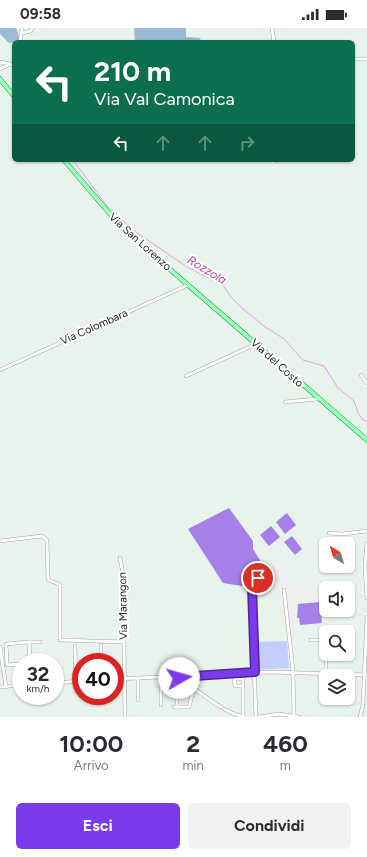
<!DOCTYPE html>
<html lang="it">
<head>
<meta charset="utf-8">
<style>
  body { margin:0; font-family:Figtree,sans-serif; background:#f2f2f3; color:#2b2b33; height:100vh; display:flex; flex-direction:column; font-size:15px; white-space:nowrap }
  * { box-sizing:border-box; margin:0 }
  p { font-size:13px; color:#7c7c81 }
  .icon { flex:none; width:22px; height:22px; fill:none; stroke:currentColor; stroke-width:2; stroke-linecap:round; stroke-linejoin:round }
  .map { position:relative; height:689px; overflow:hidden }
  .details { display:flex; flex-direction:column; background:#fff; flex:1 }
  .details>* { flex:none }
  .guide { position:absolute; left:12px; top:12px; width:343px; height:122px; border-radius:6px; box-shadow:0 1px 3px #0004; background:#0b6e4f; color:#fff; overflow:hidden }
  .needle { width:26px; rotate:322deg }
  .fabs { position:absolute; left:319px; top:509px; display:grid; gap:8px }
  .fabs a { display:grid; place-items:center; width:36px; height:36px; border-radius:6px; background:#fff; box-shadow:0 1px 3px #0004; font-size:20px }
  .speed { position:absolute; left:12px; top:625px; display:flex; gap:8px; font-size:20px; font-weight:700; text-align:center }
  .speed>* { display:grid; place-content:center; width:52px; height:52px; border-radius:50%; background:#fff; box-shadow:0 1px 3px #0004; line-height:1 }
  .speed small { font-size:10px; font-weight:400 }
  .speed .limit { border:6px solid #d22; background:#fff; color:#111 }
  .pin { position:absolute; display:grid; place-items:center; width:34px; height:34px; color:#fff; margin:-17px; border:2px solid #fff; border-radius:50%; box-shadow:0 1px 4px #0007 }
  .me { position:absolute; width:44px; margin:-22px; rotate:83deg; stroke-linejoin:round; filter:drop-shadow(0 0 3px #0008) }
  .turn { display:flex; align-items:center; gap:14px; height:84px; padding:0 16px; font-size:18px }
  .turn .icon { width:52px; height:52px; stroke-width:2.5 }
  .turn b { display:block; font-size:28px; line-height:34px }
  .lanes { display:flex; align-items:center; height:38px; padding:0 16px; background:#0003; justify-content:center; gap:20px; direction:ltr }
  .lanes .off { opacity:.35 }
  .eta { display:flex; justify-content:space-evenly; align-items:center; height:68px; text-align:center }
  .eta b { font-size:24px; font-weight:700; line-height:28px }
  .cta { display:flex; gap:8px; margin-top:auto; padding:8px 16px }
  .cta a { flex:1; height:46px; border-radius:6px; background:#7c3aed; color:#fff; font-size:16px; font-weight:700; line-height:46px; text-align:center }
  .cta a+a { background:#f2f2f3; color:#2b2b33 }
  .status { display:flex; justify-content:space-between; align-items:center; height:28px; padding:0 20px; background:#fff; direction:ltr }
  .status svg { height:11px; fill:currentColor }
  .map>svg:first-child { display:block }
  .forest { fill:#99bbd5 }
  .park { fill:#c3cefe }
  .pitch { fill:#a480e8 }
  .parking { fill:#eee }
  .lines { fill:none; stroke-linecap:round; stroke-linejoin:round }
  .stream { stroke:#e1a5e3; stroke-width:1 }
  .minor-casing { stroke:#a3a3a3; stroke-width:4 }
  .major-casing { stroke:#009f41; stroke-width:5 }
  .minor { stroke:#fff; stroke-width:3 }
  .major { stroke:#a0ffbd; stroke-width:4 }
  .route-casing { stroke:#51269a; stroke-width:10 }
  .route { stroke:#7c3aed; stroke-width:7 }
  .labels { text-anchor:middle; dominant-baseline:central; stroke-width:4; stroke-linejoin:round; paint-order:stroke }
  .street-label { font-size:11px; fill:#222; stroke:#fff }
  .water-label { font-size:12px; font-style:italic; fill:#bc449f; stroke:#fff }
</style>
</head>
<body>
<div class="status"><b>09:58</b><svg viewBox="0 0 49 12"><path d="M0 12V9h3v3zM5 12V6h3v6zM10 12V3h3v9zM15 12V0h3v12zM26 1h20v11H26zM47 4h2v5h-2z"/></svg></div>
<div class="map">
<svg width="367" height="689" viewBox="0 0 367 689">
  <rect width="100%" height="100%" fill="#e8f3ec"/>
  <!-- forest -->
  <g class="forest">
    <polygon points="0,0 16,0 19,8 19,14 9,15 0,6"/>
    <polygon points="134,0 186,0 186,9 201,10 199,13 161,14 154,12 135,14"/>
  </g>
  <!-- park -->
  <polygon class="park" points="287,613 289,640 257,642 256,614"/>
  <!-- pitch -->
  <g class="pitch">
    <polygon points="229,480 253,513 253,521 263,537 259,540 261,544 250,552 248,559 223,555 188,501"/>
    <polygon points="287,485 296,497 285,506 276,494"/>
    <polygon points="271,498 280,509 269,518 260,507"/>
    <polygon points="292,508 302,521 295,527 284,514"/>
    <polygon points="320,574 322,595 300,597 299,590 297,590 298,576"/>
  </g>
  <!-- parking -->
  <polygon class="parking" points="276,537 279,542 285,540 290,558 311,553 316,566 322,566 323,574 314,574 314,571 310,567 297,569 297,572 295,574 297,603 290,604 286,565 258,566 255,554 256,548"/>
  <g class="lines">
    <!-- stream -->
    <polyline class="stream" points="73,132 107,178 133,202 187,239 224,258 230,268 242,280 264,298 284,311 303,332 324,338 338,360 354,373 358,385 363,392 367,393"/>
    <defs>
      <g id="minor">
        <polyline points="272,0 274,14"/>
        <polyline points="22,5 31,3 32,0"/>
        <polyline points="20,14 22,0"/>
        <polyline points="353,31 367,31"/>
        <polyline points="0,34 10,36"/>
        <polyline points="0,41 8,37 14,36"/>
        <polyline points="277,132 277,133"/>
        <polyline points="0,342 188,257"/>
        <polyline points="361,347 367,355"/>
        <polyline points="186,348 256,316"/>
        <polyline points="285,374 317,371"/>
        <polyline points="329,505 342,506 367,503"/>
        <polyline points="0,513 42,508 47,512 48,550 49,552 60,557 60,612 124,614"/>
        <polyline points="367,515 365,538 367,570"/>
        <polyline points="120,530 123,546 125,689"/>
        <polyline points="284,562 293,643 294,687"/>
        <polyline points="327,604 327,603"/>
        <polyline points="311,612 326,612"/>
        <polyline points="101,617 101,634"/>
        <polyline points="75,618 76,654"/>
        <polyline points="0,619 6,659"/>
        <polyline points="30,634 29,614 40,614"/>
        <polyline points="21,636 7,637 6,616 29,614"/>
        <polyline points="326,645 326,626"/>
        <polyline points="161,649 161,677"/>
        <polyline points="172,650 184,652 192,649"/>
        <polyline points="115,651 272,644 367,647"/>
        <path d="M179,651C201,663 219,683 244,689"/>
        <polyline points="55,655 81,653"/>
        <polyline points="0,659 21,657"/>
        <polyline points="177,665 177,679"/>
        <polyline points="94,670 94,668"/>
        <polyline points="138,672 138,650"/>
        <polyline points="174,679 189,679 194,660"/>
        <polyline points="243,689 243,651 234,651 235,658 243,658"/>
        <polyline points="256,689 251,559 253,554 258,550"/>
        <polyline points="259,689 279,686 299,689"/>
        <polyline points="360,689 363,676 367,589"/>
      </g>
      <g id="major">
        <polyline points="0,51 14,68"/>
        <polyline points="64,132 121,199 367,412"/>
      </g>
    </defs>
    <!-- minor casing -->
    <use href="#minor" class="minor-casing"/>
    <!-- major casing -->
    <use href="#major" class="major-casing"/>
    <!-- minor -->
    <use href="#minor" class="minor"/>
    <!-- major -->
    <use href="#major" class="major"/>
  </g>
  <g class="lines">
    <defs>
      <polyline id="route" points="179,650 184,652 194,648 255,644 252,559 253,554 258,550"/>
    </defs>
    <!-- route casing -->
    <use href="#route" class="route-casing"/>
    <!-- route -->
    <use href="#route" class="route"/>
  </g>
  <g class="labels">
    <!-- street labels -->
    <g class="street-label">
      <text transform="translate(140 214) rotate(42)">Via San Lorenzo</text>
      <text transform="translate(94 299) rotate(-24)">Via Colombara</text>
      <text transform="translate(277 335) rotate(42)">Via del Costo</text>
      <text transform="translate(123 578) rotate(-91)">Via Marangon</text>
    </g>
    <!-- water labels -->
    <g class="water-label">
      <text transform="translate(207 242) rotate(31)">Rozzola</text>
    </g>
  </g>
</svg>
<div class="fabs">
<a><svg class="needle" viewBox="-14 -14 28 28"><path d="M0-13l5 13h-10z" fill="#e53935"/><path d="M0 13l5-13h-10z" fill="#7c7c81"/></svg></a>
<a><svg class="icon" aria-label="sound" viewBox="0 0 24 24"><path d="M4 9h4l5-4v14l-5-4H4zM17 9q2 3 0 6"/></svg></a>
<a><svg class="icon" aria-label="search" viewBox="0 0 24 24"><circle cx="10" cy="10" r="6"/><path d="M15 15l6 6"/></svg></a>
<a><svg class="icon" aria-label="layers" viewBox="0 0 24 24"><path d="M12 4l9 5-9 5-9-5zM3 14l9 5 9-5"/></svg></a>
</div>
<div class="speed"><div>32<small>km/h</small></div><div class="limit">40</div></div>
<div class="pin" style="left:258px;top:550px;background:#d93025"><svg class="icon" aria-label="arrive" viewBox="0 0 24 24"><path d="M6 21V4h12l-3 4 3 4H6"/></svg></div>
<svg class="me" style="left:179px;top:650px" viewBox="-20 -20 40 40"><circle r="19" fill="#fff"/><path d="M0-13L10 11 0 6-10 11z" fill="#7c3aed"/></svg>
<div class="guide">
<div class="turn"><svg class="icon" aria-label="left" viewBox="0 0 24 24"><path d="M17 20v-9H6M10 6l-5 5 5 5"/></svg><div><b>210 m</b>Via Val Camonica</div></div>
<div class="lanes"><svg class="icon" aria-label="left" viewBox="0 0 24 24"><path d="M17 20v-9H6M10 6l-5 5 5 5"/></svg><svg class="icon off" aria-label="ahead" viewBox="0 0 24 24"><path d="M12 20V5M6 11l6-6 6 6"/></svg><svg class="icon off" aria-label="ahead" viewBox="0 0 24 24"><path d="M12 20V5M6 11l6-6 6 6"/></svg><svg class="icon off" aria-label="right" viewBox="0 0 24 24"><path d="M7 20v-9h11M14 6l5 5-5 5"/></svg></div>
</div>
</div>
<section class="details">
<div class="eta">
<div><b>10:00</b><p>Arrivo</p></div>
<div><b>2</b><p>min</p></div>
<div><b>460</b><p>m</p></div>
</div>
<div class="cta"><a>Esci</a><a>Condividi</a></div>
</section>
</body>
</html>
